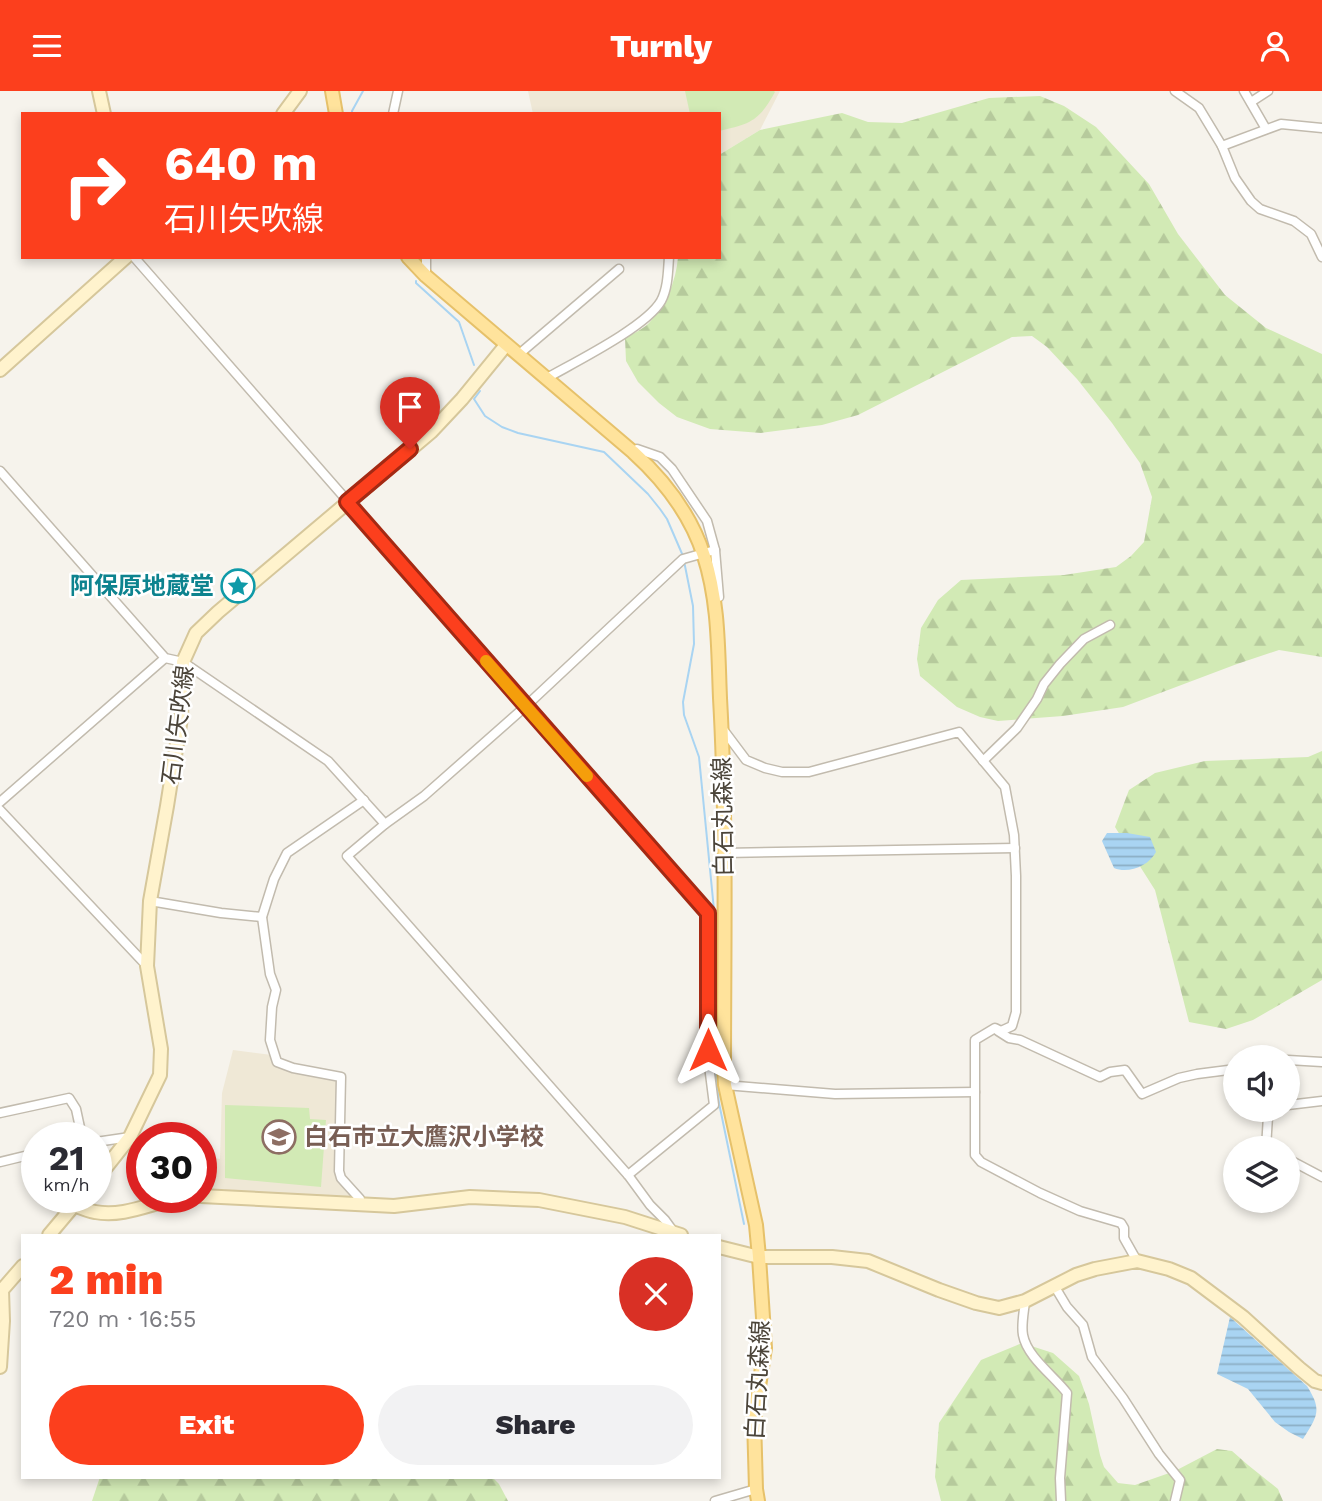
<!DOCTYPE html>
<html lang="en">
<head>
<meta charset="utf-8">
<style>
  body { margin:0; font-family:"Work Sans","Noto Sans JP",sans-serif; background:#f2f2f3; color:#2b2b33; height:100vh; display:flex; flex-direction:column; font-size:26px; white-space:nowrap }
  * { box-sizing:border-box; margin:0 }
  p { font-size:23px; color:#7c7c81 }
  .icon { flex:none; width:38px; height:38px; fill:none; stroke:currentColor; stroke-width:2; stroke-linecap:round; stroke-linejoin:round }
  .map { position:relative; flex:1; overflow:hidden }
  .details { position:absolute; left:21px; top:1143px; width:700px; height:245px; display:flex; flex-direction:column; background:#fff; border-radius:0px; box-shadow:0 4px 10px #0003 }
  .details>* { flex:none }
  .guide { position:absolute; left:21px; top:21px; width:700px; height:147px; border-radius:0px; box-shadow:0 4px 10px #0003; background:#fc3f1d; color:#fff; overflow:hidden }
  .fabs { position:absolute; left:1223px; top:954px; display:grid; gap:14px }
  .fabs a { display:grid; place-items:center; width:77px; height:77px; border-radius:50%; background:#fff; box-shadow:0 4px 10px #0003; font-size:35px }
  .speed { position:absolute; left:21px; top:1031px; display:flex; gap:14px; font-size:35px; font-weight:700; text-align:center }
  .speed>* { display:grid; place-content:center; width:91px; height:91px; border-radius:50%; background:#fff; box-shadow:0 4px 10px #0003; line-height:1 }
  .speed small { font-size:18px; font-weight:400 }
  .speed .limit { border:10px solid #d22; background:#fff; color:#111 }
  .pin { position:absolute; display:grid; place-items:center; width:60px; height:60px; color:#fff; margin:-72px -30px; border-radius:50% 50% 50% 0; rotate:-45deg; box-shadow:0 0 7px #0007 }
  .pin .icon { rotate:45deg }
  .me { position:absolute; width:77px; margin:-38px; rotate:0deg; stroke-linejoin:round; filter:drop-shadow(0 0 5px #0008) }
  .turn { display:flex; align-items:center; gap:24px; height:147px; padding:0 28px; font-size:32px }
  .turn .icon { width:91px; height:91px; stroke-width:2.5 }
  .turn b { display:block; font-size:49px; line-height:60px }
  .round { display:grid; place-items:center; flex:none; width:74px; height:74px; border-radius:37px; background:#f2f2f3 }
  .summary { display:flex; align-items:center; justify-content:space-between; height:119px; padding:0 28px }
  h1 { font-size:42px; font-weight:800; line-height:52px; color:#fc3f1d }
  .cta { display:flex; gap:14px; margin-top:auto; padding:14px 28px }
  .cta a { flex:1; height:80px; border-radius:42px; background:#fc3f1d; color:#fff; font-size:28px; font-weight:800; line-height:80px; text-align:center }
  .cta a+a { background:#f2f2f3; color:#2b2b33 }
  header { display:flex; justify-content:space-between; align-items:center; height:91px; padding:0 28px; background:#fc3f1d; color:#fff; font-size:32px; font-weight:800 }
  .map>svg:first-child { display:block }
  .education { fill:#efe8d6 }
  .forest { fill:url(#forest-firs) }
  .pitch { fill:#d2eab5 }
  .water { fill:url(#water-rules) }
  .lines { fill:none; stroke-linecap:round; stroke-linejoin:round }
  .stream { stroke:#a9d4f2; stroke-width:2 }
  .street-casing { stroke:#c2bbae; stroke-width:11 }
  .secondary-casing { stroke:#d6c79b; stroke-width:16 }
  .primary-casing { stroke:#e6c16a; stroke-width:16 }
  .street { stroke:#fff; stroke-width:8 }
  .secondary { stroke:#fff3cd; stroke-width:12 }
  .primary { stroke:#ffe39c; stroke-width:12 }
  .route-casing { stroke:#a42913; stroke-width:18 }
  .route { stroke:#fc3f1d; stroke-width:12 }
  .slow { stroke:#f59e0b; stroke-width:12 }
  .labels { text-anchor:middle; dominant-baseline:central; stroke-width:5; stroke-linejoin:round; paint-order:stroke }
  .culture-label { font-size:24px; font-weight:bold; fill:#0d838f; stroke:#fff; text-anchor:end }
  .street-label { font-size:24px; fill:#4b4439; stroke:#fff }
  .education-label { font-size:24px; font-weight:bold; fill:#785e54; stroke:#fff; text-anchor:start }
</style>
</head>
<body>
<header><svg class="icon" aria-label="menu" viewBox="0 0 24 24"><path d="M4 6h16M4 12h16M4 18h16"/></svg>Turnly<svg class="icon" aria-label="person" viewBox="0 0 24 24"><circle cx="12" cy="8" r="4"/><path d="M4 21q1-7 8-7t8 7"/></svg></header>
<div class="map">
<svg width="1322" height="1410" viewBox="0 0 1322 1410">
  <defs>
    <pattern id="forest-firs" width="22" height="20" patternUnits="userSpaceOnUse" patternTransform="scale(1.75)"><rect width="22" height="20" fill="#d2eab5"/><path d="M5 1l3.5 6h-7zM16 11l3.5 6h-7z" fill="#b6ca9c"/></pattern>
    <pattern id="water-rules" width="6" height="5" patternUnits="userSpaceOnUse" patternTransform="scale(1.75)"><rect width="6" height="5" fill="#a9d4f2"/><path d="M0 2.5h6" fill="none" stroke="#8caec5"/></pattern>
  </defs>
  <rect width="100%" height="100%" fill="#f6f3ec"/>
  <!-- education -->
  <g class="education">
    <polygon points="528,0 780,0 760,39 719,64 719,23 533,23"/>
    <polygon points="233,959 272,964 276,975 338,987 336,1085 355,1106 355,1110 201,1100 201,1065 220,1068 222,1002"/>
  </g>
  <!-- forest -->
  <g class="forest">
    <path d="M1040,5L1064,15L1096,36L1149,93L1178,143L1225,204L1266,237L1322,263V566L1279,559L1237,573L1123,616L1063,625L998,630L980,626L957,616L920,585L917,568L921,537L938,509L961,489L1064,484L1116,476L1131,465L1144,451L1152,406L1140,372L1112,332L1077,288L1047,256L1032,245L1012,246L858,324L822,334L761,342L710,338L677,326L659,312L638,291L626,270L625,247C633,243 643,238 649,232C666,214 676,191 678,166H719V64L760,39L842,22L868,31L902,32L989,7Z"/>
    <polygon points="1322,660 1322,889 1253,929 1226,938 1189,931 1155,799 1115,736 1129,699 1155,682 1205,670 1308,666"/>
    <polygon points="1022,1252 1053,1262 1079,1285 1089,1313 1100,1364 1104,1376 1118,1392 1135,1394 1175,1380 1217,1358 1232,1360 1248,1374 1278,1398 1283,1410 941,1410 935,1386 939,1332 981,1269"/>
    <polygon points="100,1386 492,1386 499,1393 508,1410 92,1410"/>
  </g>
  <!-- pitch -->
  <g class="pitch">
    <path d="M685,0H774L775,1C759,30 751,33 719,40V23H690Z"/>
    <polygon points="225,1014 309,1017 310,1028 326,1029 321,1096 225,1087"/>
  </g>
  <!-- water -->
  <g class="water">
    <path d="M1107,742H1127L1150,746L1156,761C1149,775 1128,783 1114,777L1102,750Z"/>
    <path d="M1230,1226L1307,1295C1322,1319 1318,1324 1303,1348L1289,1341L1275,1331L1248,1298L1217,1283Z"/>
  </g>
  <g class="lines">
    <!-- stream -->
    <g class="stream">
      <polyline points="352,23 352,20 363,0"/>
      <polyline points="416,190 416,192 459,231 474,274"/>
      <polyline points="480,300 474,308 485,325 502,336 518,342 604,361 648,403 660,418 667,428 683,465"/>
      <polyline points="684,470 693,515 694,553 683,611 684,624 699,666 714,819 713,958 719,1012 744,1133"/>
    </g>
    <defs>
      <g id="street">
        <polyline points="1175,0 1199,17 1222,55 1235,87 1251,110 1260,118 1294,130 1311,143 1322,166"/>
        <polyline points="1244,0 1266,38"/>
        <polyline points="1251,11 1268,0"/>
        <polyline points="393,23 398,0"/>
        <polyline points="1222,55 1281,33 1322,37"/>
        <polyline points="134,166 708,822 707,959 714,1014 628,1084"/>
        <polyline points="426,184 426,166"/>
        <polyline points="518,264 619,178"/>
        <path d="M547,287C575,271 646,236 661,210C668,197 668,180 669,166"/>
        <polyline points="633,361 637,358 660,366 672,378 707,430 715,459 719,506"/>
        <polyline points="0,380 165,567 183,571 328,670 385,733"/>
        <polyline points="722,637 746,669 765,677 782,681 809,681 959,641 1005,696 1014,744 1016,785 1016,921 1012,935 1001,940 995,937 975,949 975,1064 981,1071 1040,1102 1080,1120 1121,1132 1124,1137 1124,1147 1137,1170"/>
        <polyline points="983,670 1017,637 1037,608 1044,593 1060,573 1084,548 1110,534"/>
        <polyline points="0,711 165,567"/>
        <polyline points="0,719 147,875"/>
        <polyline points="724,762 1015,757"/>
        <polyline points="150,810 221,822 262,826"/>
        <polyline points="998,940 1009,947 1020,949 1100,986 1110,981 1125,979 1142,1003 1179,987 1197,983 1236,978"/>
        <polyline points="1288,969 1322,971"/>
        <polyline points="725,994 835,1003 975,1001"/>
        <polyline points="1288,1014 1322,1010"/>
        <polyline points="0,1022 69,1007 76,1018 82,1046"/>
        <polyline points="96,1051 130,1046"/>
        <polyline points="1266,1057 1268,1025 1273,1018"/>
        <polyline points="1288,1068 1322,1086"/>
        <polyline points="0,1071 37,1062"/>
        <polyline points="359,1114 360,1108 341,1087 339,1080 341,986 293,977 277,971 270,949 272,916 276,899 270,883 262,826 274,788 287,762 364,709"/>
        <polyline points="673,1140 665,1129 650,1114 628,1084 347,765 385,733 424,705 526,615 683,468 715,459"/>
        <polyline points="1055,1196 1067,1216 1083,1234 1092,1266 1123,1307 1159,1363 1180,1389 1175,1410"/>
        <path d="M1025,1210C1024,1221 1021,1234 1023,1244C1027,1266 1054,1285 1067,1302L1060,1387L1061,1410"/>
        <polyline points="715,1410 756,1398"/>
      </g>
      <g id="secondary">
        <polyline points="99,0 104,23"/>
        <polyline points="283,23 300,0"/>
        <polyline points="0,279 126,166"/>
        <polyline points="96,1089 130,1046 160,984 161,958 147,875 150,810 167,715 181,627 183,571 196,542 218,521 431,341 462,308 506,254"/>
        <polyline points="201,1105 394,1115 470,1106 539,1109 625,1126 681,1144"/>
        <path d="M74,1114C81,1117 88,1120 95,1121C125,1127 155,1110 184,1106"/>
        <polyline points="49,1144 81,1106"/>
        <polyline points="719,1156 759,1166 832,1166 868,1170 939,1199 976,1212 999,1217 1025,1210 1076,1184 1095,1178 1137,1170 1169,1178 1191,1187 1243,1226 1299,1277 1315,1290 1322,1292"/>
        <polyline points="0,1276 3,1230 2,1199 23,1175"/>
      </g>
      <g id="primary">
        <polyline points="332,0 336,23"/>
        <path d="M408,166L426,185L633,361C665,390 691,424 704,465C719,511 718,560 720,607C727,731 724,855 724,979L725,994L756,1134L759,1166L765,1257L754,1328L756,1398L758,1410"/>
      </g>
    </defs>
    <!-- street casing -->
    <use href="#street" class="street-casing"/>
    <!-- secondary casing -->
    <use href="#secondary" class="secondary-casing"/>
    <!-- primary casing -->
    <use href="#primary" class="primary-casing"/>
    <!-- street -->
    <use href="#street" class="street"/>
    <!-- secondary -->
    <use href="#secondary" class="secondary"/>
    <!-- primary -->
    <use href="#primary" class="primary"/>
  </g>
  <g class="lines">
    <defs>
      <polyline id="route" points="410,358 347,411 708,822 708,959"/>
    </defs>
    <!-- route casing -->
    <use href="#route" class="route-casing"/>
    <!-- route -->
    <use href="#route" class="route"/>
    <!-- slow -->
    <polyline class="slow" points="486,570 587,685"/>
  </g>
  <!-- icons -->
  <defs>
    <symbol id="sight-ring" viewBox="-11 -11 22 22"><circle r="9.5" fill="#fff" stroke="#0f9aa8" stroke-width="1.5"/><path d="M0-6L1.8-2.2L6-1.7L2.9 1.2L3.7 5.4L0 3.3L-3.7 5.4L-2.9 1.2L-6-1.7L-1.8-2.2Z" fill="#0f9aa8"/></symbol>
    <symbol id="school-ring" viewBox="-11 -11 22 22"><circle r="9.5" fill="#fff" stroke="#8d6e63" stroke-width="1.5"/><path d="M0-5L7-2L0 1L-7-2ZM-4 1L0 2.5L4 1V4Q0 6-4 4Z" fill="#8d6e63"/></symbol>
  </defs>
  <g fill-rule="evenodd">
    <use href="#sight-ring" x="219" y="476" width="38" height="38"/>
    <use href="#school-ring" x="260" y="1027" width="38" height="38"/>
  </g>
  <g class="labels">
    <!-- culture labels -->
    <g class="culture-label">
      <text x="214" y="495">阿保原地蔵堂</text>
    </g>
    <!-- street labels -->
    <g class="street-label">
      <text transform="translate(178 634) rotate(-83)">石川矢吹線</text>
      <text transform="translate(723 726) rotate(-91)">白石丸森線</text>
      <text transform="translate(758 1289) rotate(-87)">白石丸森線</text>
    </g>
    <!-- education labels -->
    <g class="education-label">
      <text x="304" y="1046">白石市立大鷹沢小学校</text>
    </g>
  </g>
</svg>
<div class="fabs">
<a><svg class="icon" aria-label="sound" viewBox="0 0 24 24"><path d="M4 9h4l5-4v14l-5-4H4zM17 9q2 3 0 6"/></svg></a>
<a><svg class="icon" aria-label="layers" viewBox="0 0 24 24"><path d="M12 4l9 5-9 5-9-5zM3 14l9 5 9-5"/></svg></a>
</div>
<div class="speed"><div>21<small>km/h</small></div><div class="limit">30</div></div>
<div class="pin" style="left:410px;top:358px;background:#d93025"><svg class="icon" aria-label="arrive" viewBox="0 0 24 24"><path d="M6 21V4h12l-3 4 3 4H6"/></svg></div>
<svg class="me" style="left:708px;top:959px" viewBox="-20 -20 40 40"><path d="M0-17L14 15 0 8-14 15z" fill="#fc3f1d" stroke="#fff" stroke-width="4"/></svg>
<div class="guide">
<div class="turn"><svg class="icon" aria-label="right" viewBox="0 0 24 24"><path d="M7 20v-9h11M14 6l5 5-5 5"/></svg><div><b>640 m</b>石川矢吹線</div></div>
</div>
<section class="details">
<div class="summary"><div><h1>2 min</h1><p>720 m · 16:55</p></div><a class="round" style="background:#d93025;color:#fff"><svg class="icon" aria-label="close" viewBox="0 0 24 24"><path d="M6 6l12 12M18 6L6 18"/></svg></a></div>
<div class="cta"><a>Exit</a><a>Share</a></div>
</section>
</div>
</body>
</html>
